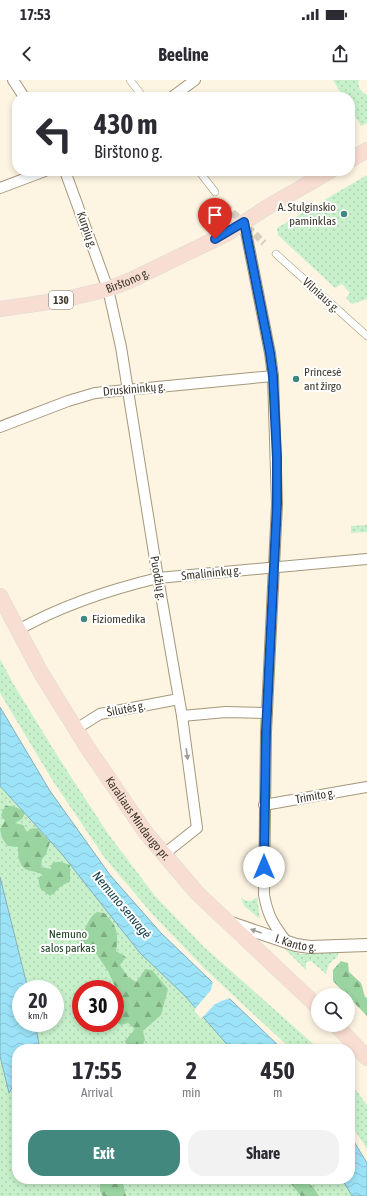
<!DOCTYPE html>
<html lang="en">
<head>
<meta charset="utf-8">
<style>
  body { margin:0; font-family:"Asap Condensed",sans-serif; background:#f2f2f3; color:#2b2b33; height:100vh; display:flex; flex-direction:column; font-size:15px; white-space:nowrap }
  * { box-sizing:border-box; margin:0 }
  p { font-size:13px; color:#7c7c81 }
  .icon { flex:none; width:22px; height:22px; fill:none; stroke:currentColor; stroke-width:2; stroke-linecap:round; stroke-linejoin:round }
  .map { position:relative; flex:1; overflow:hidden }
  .side { position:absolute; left:12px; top:964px; width:343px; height:140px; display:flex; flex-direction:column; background:#fff; border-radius:16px; box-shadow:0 2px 6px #0003 }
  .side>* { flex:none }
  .hud { position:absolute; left:12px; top:12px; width:343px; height:84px; border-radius:16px; box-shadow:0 2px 6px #0003; background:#fff; color:#2b2b33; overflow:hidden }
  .buttons { position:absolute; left:311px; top:908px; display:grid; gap:8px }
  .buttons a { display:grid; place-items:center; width:44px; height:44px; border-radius:50%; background:#fff; box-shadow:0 2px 6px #0003; font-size:20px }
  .speed { position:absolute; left:12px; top:900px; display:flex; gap:8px; font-size:20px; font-weight:700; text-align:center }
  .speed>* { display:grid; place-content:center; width:52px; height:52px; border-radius:50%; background:#fff; box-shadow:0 2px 6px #0003; line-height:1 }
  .speed small { font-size:10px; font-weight:400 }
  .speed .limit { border:6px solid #d22; background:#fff; color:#111 }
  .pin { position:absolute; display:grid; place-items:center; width:34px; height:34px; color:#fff; margin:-41px -17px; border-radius:50% 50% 50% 0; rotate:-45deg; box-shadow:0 0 4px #0007 }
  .pin .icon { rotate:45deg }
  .me { position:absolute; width:44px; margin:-22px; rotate:0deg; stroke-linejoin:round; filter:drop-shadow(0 0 3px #0008) }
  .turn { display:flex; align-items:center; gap:14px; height:84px; padding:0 16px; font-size:18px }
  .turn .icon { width:52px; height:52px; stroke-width:2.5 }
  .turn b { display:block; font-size:28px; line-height:34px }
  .eta { display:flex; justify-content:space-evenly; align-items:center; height:68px; text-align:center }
  .eta b { font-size:24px; font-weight:700; line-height:28px }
  .button { display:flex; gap:8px; margin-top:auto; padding:8px 16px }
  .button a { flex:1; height:46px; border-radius:16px; background:#42887f; color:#fff; font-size:16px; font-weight:700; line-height:46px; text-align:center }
  .button a+a { background:#f2f2f3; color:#2b2b33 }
  .status { display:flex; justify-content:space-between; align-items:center; height:28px; padding:0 20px; background:#fff; direction:ltr }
  .status svg { height:11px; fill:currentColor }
  header { display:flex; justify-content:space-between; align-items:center; height:52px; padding:0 16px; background:#fff; font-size:18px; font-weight:700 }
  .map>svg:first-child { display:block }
  .green { fill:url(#green-dots); fill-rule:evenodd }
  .forest { fill:url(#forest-firs) }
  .water { fill:url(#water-waves); stroke:#80b0bb }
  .pier { fill:#fdf4e2 }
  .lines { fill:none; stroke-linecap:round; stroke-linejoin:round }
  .pedestrian-tunnel { stroke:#d7cebe; stroke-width:7; stroke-dasharray:7 3.5; stroke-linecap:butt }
  .pedestrian-casing { stroke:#a5977a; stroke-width:8 }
  .minor-casing { stroke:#a5977a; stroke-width:12 }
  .tertiary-casing { stroke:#a5977a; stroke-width:14 }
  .primary-casing { stroke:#dcdbd9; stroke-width:16 }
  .pedestrian { stroke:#fff; stroke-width:7 }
  .minor { stroke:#fff; stroke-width:10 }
  .tertiary { stroke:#fff; stroke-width:12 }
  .primary { stroke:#f8ddd2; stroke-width:15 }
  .oneway { fill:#9e9c96 }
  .route-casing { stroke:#114b97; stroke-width:10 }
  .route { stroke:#1a73e8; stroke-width:7 }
  .poi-dot { fill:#42887f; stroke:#fff; stroke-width:1.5 }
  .labels { text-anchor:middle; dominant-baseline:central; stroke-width:4; stroke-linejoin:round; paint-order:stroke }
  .shield { fill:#fff; stroke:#78746b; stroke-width:1 }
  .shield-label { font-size:11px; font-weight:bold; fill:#3e382c }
  .poi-label { font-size:12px; fill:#3e382c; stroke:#fff; text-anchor:start }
  .street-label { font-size:12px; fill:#3e382c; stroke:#fff }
  .park-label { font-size:12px; fill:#153e1c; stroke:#fff }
  .water-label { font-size:13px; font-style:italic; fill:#133d48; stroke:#fff }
</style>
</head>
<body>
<div class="status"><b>17:53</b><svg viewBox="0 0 49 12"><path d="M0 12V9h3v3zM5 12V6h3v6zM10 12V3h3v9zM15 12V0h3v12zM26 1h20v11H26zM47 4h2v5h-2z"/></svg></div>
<header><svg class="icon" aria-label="back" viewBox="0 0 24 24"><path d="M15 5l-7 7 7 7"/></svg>Beeline<svg class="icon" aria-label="share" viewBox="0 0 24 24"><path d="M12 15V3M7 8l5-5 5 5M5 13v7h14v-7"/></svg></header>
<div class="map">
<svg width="367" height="1116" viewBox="0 0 367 1116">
  <defs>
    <pattern id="green-dots" width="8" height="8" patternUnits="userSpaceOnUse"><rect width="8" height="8" fill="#c8f1cb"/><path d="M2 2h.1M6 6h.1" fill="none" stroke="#adcfae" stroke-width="1.8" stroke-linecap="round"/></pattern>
    <pattern id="forest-firs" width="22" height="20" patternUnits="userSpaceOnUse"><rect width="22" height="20" fill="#9ad4a0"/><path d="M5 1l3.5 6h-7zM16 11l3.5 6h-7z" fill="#7fad83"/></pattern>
    <pattern id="water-waves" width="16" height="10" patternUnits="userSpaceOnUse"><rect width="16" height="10" fill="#9de3f8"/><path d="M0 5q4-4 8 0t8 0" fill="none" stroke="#88c4d5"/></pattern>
  </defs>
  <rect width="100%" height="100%" fill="#fdf4e2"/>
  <!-- green -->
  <g class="green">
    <path d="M333,0H359C357,7 361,12 367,15V43L361,46L350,28V17H343Z"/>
    <polygon points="367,95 367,219 352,224 346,218 350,213 342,204 335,208 278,155 277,148"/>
    <polygon points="367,445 367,452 351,453 351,446"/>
    <polygon points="0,579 14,605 60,680 109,755 155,816 203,866 319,969 291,969 204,888 154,836 104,777 51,698 0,613"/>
    <path d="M0,706L61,773L231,969H40L35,943H55V909H28L0,797ZM81,909H115V943H81Z"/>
    <path d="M257,817L260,839L244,826L241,818C248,822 251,822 257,817Z"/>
    <polygon points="285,869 301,874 338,872 338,876 329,884 326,894 311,881 306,882 306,890"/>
    <polygon points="0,976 9,1013 17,999 17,1099 342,1099 352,1116 0,1116"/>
    <polygon points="350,1002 367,1025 367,1069 350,1043"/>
  </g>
  <!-- forest -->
  <g class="forest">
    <path d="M5,726C12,725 20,728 25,733L22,739L15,743L23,745L27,752L30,749L37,748L50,762L46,774L42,779L41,787L51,789L52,783L57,782H61L70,785V802C59,805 58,811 50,816L40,808L38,798L43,795C38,792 36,792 31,791C19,789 18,777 18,767L8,766L2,758L0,749L5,741L1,735Z"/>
    <path d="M97,832L104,833C117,846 119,852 116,871L126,877L120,885L128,897L136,902L141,896L145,889L152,890L168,909L161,935L143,951L145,960L140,969H128L125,961L135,949L128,943L121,945L115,941V912L116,909L108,891L95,872C85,871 82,869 80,859C87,850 86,839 97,832Z"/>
    <polygon points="341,881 348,883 349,892 361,903 365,917 367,918 367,936 333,901 333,890"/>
    <polygon points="97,1099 122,1099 126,1116 103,1116 100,1111 100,1103"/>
    <polygon points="287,1099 304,1099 313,1107 319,1116 301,1116"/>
  </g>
  <!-- water -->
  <g class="water">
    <polygon points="0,627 50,711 110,795 161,853 282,969 231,969 185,916 140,873 61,773 0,706"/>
    <polygon points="0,797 28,909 21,909 21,943 35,943 40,969 17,969 17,999 9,1013 0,976"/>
    <polygon points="350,1055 367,1083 367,1116 352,1116 342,1099 350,1099"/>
  </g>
  <!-- pier -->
  <polygon class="pier" points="213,900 231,918 221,921 214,925 201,939 194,930 211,910"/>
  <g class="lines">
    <!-- pedestrian-tunnel -->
    <polyline class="pedestrian-tunnel" points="225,125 264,163"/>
    <defs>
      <g id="pedestrian">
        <polyline points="130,0 143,17"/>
        <polyline points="199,91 215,112"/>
        <polyline points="276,174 367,256"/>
      </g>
      <g id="minor">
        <polyline points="13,0 24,17"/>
        <polyline points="172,17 195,0"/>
        <polyline points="65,91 108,209 121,267 158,498 182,636 197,748 164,774"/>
        <polyline points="0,108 45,91"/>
        <path d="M244,142L270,273L273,296L277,424L266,652L264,815C268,836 273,844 286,861"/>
        <polyline points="0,347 68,321 95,313 273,296"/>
        <path d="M18,550C59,527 112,509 158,498L367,479"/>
        <polyline points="182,636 226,632 267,633"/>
        <polyline points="76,649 100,634 179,619"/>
        <polyline points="264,725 367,707"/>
      </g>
      <g id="tertiary">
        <path id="s1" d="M228,842L296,865L310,867L367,865"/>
      </g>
      <g id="primary">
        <polyline points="350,80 367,70"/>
        <path id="s2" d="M0,229L62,220L108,209L129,201L226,154L266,128L330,91"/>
        <path id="s3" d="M0,516L41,593L87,667L146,753L197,813L318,927"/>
        <polyline points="336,945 367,978"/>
      </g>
    </defs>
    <!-- pedestrian casing -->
    <use href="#pedestrian" class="pedestrian-casing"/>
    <!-- minor casing -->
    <use href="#minor" class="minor-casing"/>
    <!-- tertiary casing -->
    <use href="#tertiary" class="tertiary-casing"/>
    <!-- primary casing -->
    <use href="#primary" class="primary-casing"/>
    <!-- pedestrian -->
    <use href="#pedestrian" class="pedestrian"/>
    <!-- minor -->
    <use href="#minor" class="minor"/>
    <!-- tertiary -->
    <use href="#tertiary" class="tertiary"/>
    <!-- primary -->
    <use href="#primary" class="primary"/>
  </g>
  <!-- one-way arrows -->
  <defs><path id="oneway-solid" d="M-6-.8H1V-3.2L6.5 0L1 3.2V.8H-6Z"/></defs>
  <g class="oneway">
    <use href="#oneway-solid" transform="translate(187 674) rotate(82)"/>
    <use href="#oneway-solid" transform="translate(256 851) rotate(-161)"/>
  </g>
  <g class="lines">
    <defs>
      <polyline id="route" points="215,159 244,142 270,273 273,296 277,378 277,424 266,652 264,787"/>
    </defs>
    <!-- route casing -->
    <use href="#route" class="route-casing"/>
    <!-- route -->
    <use href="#route" class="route"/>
  </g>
  <!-- markers -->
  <g class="poi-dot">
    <circle cx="344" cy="134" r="4"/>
    <circle cx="296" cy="299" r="4"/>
    <circle cx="84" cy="539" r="4"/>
  </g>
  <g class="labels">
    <!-- shield labels -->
    <rect class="shield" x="49" y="211" width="24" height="18" rx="3"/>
    <g class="shield-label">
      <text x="61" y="220">130</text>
    </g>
    <!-- poi labels -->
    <g class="poi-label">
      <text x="336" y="127" text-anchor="end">A. Stulginskio<tspan x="336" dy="14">paminklas</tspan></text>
      <text x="304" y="292">Princesė<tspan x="304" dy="14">ant žirgo</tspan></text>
      <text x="92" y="539">Fiziomedika</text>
    </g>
    <!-- street labels -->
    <g class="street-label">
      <text transform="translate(87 150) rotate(70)">Kurpių g.</text>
      <text stroke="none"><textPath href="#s2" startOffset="131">Birštono g.</textPath></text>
      <text transform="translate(321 215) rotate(42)">Vilniaus g.</text>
      <text transform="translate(134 309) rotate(-5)">Druskininkų g.</text>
      <text transform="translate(211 493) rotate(-6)">Smalininkų g.</text>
      <text transform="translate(158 498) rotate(80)">Puodžių g.</text>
      <text transform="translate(126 629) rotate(-11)">Šilutės g.</text>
      <text transform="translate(315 716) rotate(-10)">Trimito g.</text>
      <text stroke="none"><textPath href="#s3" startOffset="262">Karaliaus Mindaugo pr.</textPath></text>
      <text stroke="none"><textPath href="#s1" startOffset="71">I. Kanto g.</textPath></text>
    </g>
    <!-- park labels -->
    <g class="park-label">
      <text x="68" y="854">Nemuno<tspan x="68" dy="14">salos parkas</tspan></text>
    </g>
    <!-- water labels -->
    <g class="water-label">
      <text transform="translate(122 825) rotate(50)">Nemuno senvagė</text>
    </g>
  </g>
</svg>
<div class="buttons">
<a><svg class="icon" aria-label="search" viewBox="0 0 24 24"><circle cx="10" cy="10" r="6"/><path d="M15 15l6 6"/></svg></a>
</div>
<div class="speed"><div>20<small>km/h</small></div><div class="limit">30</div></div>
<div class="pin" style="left:215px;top:159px;background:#d93025"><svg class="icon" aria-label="arrive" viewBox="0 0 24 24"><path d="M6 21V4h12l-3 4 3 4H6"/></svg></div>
<svg class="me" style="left:264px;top:787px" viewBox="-20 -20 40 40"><circle r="19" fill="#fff"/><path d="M0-13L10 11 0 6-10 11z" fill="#1a73e8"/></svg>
<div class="hud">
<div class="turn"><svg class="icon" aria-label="left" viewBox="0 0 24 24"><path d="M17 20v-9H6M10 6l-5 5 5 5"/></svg><div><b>430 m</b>Birštono g.</div></div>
</div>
<section class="side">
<div class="eta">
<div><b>17:55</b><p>Arrival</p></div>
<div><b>2</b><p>min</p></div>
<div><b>450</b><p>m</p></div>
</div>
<div class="button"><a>Exit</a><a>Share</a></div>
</section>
</div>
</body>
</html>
